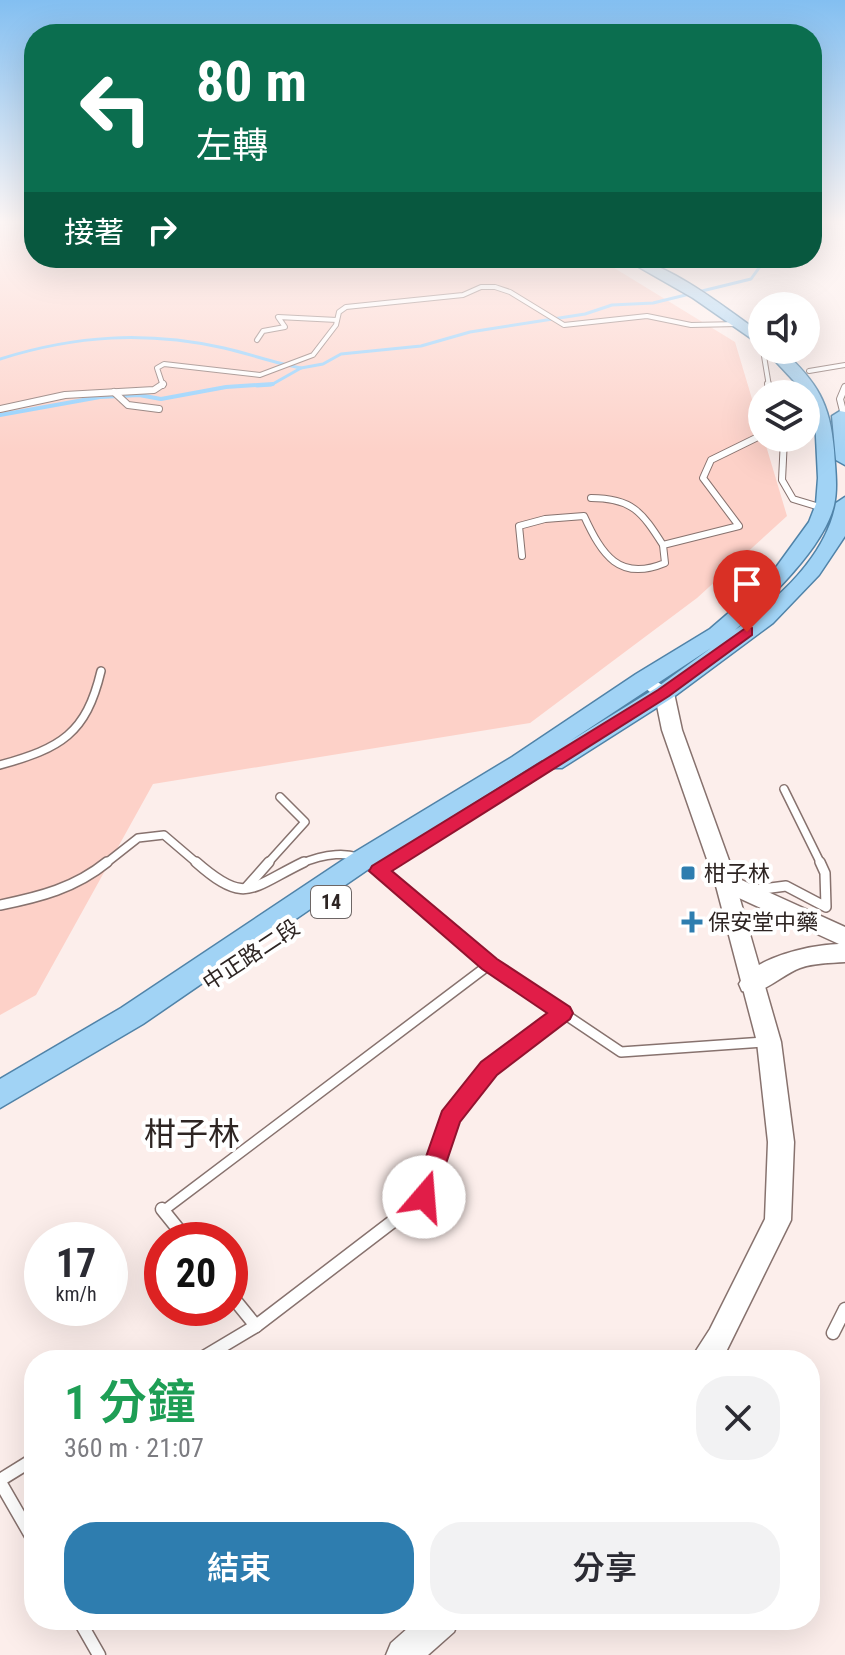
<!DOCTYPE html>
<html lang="zh-TW">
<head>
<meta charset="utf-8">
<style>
  body { margin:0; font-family:"Roboto Condensed","Noto Sans TC",sans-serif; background:#f2f2f3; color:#2b2b33; height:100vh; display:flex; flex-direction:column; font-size:30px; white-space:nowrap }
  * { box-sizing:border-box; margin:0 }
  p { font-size:26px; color:#7c7c81 }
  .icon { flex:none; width:44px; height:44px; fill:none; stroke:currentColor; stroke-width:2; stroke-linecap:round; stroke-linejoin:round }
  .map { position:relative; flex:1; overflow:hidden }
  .panel { position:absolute; left:24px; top:1350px; width:796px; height:280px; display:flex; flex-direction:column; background:#fff; border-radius:32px; box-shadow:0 8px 32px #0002 }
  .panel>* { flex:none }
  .guide { position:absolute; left:24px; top:24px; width:798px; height:244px; border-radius:32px; box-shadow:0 8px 32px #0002; background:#0b6e4f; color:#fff; overflow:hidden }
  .controls { position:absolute; left:748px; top:292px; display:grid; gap:16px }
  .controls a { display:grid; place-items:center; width:72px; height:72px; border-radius:50%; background:#fff; box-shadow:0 8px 32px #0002; font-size:40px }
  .speed { position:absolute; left:24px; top:1222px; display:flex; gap:16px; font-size:40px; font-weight:700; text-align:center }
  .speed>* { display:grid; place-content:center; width:104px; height:104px; border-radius:50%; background:#fff; box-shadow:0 8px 32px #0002; line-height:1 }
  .speed small { font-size:20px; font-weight:400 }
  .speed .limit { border:12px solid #d22; background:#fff; color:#111 }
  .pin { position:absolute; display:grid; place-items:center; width:68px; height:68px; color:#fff; margin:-82px -34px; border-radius:50% 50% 50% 0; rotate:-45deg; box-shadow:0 0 8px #0007 }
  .pin .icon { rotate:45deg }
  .me { position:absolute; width:88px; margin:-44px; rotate:18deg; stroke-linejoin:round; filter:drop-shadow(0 0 6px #0008) }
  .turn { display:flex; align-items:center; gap:28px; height:168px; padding:0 40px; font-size:36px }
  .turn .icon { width:104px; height:104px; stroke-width:2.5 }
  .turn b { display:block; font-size:56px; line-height:68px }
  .then { display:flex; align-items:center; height:76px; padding:0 40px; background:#0003; gap:16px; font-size:30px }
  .round { display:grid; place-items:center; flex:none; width:84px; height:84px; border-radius:32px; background:#f2f2f3 }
  .overview { display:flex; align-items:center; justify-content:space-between; height:136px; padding:0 40px }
  h1 { font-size:48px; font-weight:600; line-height:60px; color:#1e9e55 }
  .cta { display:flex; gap:16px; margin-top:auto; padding:16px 40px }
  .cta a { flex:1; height:92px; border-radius:32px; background:#2e7daf; color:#fff; font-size:32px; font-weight:600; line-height:92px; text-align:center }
  .cta a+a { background:#f2f2f3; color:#2b2b33 }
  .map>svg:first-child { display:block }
  .green { fill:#fdd1c8 }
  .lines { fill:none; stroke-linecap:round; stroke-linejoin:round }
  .stream-far1 { stroke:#8dcffe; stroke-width:3 }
  .stream { stroke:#8dcffe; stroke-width:4 }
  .service-far4-casing { stroke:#87726e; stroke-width:6 }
  .service-far3-casing { stroke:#87726e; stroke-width:8 }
  .service-far2-casing { stroke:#87726e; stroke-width:10 }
  .service-far1-casing { stroke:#87726e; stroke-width:12 }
  .service-casing { stroke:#87726e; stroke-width:15 }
  .tertiary-casing { stroke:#87726e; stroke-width:3 }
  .secondary-casing { stroke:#87726e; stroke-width:3 }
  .primary-casing { stroke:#5083a8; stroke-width:3 }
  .service-far4 { stroke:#fff; stroke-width:4 }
  .service-far3 { stroke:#fff; stroke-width:6 }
  .service-far2 { stroke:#fff; stroke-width:7 }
  .service-far1 { stroke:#fff; stroke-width:9 }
  .service { stroke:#fff; stroke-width:12 }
  .tertiary { fill:#fff; fill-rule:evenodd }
  .secondary { fill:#fff; fill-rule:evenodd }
  .primary { fill:#a1d3f5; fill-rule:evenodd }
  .route { fill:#e11d48; stroke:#92132f; stroke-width:2 }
  .poi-dot { fill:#2e7daf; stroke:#fff; stroke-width:3 }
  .labels { text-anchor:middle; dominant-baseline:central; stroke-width:8; stroke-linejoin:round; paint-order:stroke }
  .shield { fill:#fff; stroke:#6d6665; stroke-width:2 }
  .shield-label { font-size:20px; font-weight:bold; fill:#2e2523 }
  .poi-label { font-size:22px; fill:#2e2523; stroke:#fff; text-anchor:start }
  .street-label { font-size:22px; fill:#2e2523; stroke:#fff }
  .near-quarter-label { font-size:32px; fill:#2e2523; stroke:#fff }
</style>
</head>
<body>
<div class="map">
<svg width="845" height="1655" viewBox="0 0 845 1655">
  <rect width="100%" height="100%" fill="#fceeeb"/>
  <!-- green -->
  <polygon class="green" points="0,222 34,222 34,258 598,258 735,342 787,516 697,598 530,723 153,784 36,995 0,1015"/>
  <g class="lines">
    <!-- stream-far1 -->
    <g class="stream-far1">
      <path d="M0,359C76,335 146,331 224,348C250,354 275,363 301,368"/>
      <polyline points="257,386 271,385 301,368 323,364 341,354 421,346 470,332 585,314 612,305 653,303 751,279 766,258"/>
    </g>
    <!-- stream -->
    <polyline class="stream" points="0,415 100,397 139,395 161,399 226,387 273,384"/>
    <defs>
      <g id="service-far4">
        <polyline points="257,340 263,331 285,327 278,317 337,320"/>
        <polyline points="763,350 769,386"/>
        <polyline points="809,371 845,365"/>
        <polyline points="163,386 157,368 164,364 260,375 313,355 336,325 339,312 346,307 463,295 481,287 495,287 510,292 564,325 647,316 691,325 739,324"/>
      </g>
      <g id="service-far3">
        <polyline points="768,384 770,394"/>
        <polyline points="845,387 840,399 845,419"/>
        <polyline points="114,392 128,405 159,409"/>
        <polyline points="0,409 65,395 154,390 163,384"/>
        <polyline points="781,438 784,439 782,480 793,499 823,508"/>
        <path d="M591,498C632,498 642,512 663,545"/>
        <path d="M522,556L519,526L545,519L584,516C602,555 619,582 665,563L663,545L739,526L703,478L711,460L762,435"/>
      </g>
      <g id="service-far2">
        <path d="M0,765C61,748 86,734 101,671"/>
        <polyline points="784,789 821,864"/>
        <polyline points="105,864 138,838 164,835 198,864"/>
        <polyline points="267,864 305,822 280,797"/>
        <path d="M300,864C321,855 351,848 370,864"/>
      </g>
      <g id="service-far1">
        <path d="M196,862C246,906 250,888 304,862"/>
        <polyline points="368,862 490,964 621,1052 764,1042"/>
        <polyline points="246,888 269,862"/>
        <polyline points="755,890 786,886 826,907 825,873 820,862"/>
        <path d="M0,905C40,897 75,888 107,862"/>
        <polyline points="163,1211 490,964"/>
        <path d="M406,1211C441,1184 431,1152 450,1118C475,1073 523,1043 563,1013"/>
      </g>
      <g id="service">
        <polyline points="162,1209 187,1240"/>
        <polyline points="256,1326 409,1209"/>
        <polyline points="833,1333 845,1309"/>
        <polyline points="199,1360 256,1326 230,1294"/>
        <polyline points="0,1480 34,1459"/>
        <polyline points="0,1482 34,1541"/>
        <polyline points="79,1620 99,1655"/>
      </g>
      <g id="tertiary">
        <polygon points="725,875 732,877 735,882 781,1042 794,1142 791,1220 722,1360 690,1360 710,1329 765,1219 768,1142 757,1042 715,882 718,877"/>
        <polygon points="417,1620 459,1620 454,1632 428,1655 386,1655 391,1643"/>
      </g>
      <path id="secondary" d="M644,673L674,693L682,730L735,877L845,927V962C830,963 814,963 800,968C781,975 762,997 742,991L739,984C753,957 811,945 839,944L717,888L662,730L655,696L634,679Z"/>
      <g id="primary">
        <path d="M623,258C664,258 728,310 762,334V346L693,298Z"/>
        <path d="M765,350H782C817,382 830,403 834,450C835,468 838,488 834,505C824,548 767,601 735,630C778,599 826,557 836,503L845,497V536L819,575L773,623L672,698L562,768H544L542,760L373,866L143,1024L0,1108V1079L121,1008L355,852L512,757L636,674L710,629L746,598L777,566L809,522L816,504L818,478L815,417L806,394ZM711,648L656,688L570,741Z"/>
        <polygon points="840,411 845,412 845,465 836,460 832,416"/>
      </g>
    </defs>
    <!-- service-far4 casing -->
    <use href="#service-far4" class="service-far4-casing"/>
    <!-- service-far3 casing -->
    <use href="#service-far3" class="service-far3-casing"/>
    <!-- service-far2 casing -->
    <use href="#service-far2" class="service-far2-casing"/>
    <!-- service-far1 casing -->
    <use href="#service-far1" class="service-far1-casing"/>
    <!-- service casing -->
    <use href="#service" class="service-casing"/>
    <!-- tertiary casing -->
    <use href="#tertiary" class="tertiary-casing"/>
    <!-- secondary casing -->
    <use href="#secondary" class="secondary-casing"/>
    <!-- primary casing -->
    <use href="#primary" class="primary-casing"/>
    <!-- service-far4 -->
    <use href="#service-far4" class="service-far4"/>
    <!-- service-far3 -->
    <use href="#service-far3" class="service-far3"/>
    <!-- service-far2 -->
    <use href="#service-far2" class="service-far2"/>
    <!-- service-far1 -->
    <use href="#service-far1" class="service-far1"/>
    <!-- service -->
    <use href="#service" class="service"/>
    <!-- tertiary -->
    <use href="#tertiary" class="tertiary"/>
    <!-- secondary -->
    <use href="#secondary" class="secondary"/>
    <!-- primary -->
    <use href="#primary" class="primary"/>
  </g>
  <!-- sky -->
  <linearGradient id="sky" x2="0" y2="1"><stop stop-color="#83bff1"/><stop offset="0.49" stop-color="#fef7f6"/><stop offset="1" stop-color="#fef7f6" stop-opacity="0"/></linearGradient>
  <rect width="845" height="453" fill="url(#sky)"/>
  <!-- route -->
  <polygon class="route" points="747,627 752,628 752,635 669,696 392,871 497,959 570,1007 573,1013 570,1019 497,1075 460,1122 432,1205 424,1208 416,1205 412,1197 442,1111 481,1062 547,1013 482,969 369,871 372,866 658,690"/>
  <!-- markers -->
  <g class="poi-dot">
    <rect x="680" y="865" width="16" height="16" rx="4"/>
    <path d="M688 910h8v8h8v8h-8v8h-8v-8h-8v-8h8z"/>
  </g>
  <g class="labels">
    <!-- shield labels -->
    <rect class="shield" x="311" y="886" width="40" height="32" rx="6"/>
    <g class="shield-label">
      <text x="331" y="902">14</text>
    </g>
    <!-- poi labels -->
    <g class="poi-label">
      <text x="704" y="873">柑子林</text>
      <text x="708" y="922">保安堂中藥</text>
    </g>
    <!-- street labels -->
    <g class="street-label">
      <text transform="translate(251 955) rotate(-33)">中正路二段</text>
    </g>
    <!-- near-quarter labels -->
    <g class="near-quarter-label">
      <text x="192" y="1134">柑子林</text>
    </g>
  </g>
</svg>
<div class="controls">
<a><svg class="icon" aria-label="sound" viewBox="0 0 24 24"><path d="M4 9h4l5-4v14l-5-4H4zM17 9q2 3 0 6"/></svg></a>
<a><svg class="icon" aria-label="layers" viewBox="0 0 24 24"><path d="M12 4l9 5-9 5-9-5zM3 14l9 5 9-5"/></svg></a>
</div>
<div class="speed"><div>17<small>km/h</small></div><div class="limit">20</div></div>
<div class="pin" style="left:747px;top:632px;background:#d93025"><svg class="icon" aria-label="arrive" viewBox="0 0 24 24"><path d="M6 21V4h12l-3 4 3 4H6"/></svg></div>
<svg class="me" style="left:424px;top:1197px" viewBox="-20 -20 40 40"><circle r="19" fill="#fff"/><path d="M0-13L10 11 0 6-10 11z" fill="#e11d48"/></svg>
<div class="guide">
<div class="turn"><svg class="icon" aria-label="left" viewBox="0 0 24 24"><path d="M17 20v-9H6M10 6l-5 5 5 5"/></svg><div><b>80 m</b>左轉</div></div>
<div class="then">接著<svg class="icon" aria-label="right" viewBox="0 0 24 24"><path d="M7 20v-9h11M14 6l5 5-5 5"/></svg></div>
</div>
<section class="panel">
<div class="overview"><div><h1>1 分鐘</h1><p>360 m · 21:07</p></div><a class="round"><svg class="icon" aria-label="close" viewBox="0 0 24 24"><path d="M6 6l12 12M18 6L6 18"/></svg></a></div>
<div class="cta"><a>結束</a><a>分享</a></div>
</section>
</div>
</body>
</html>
